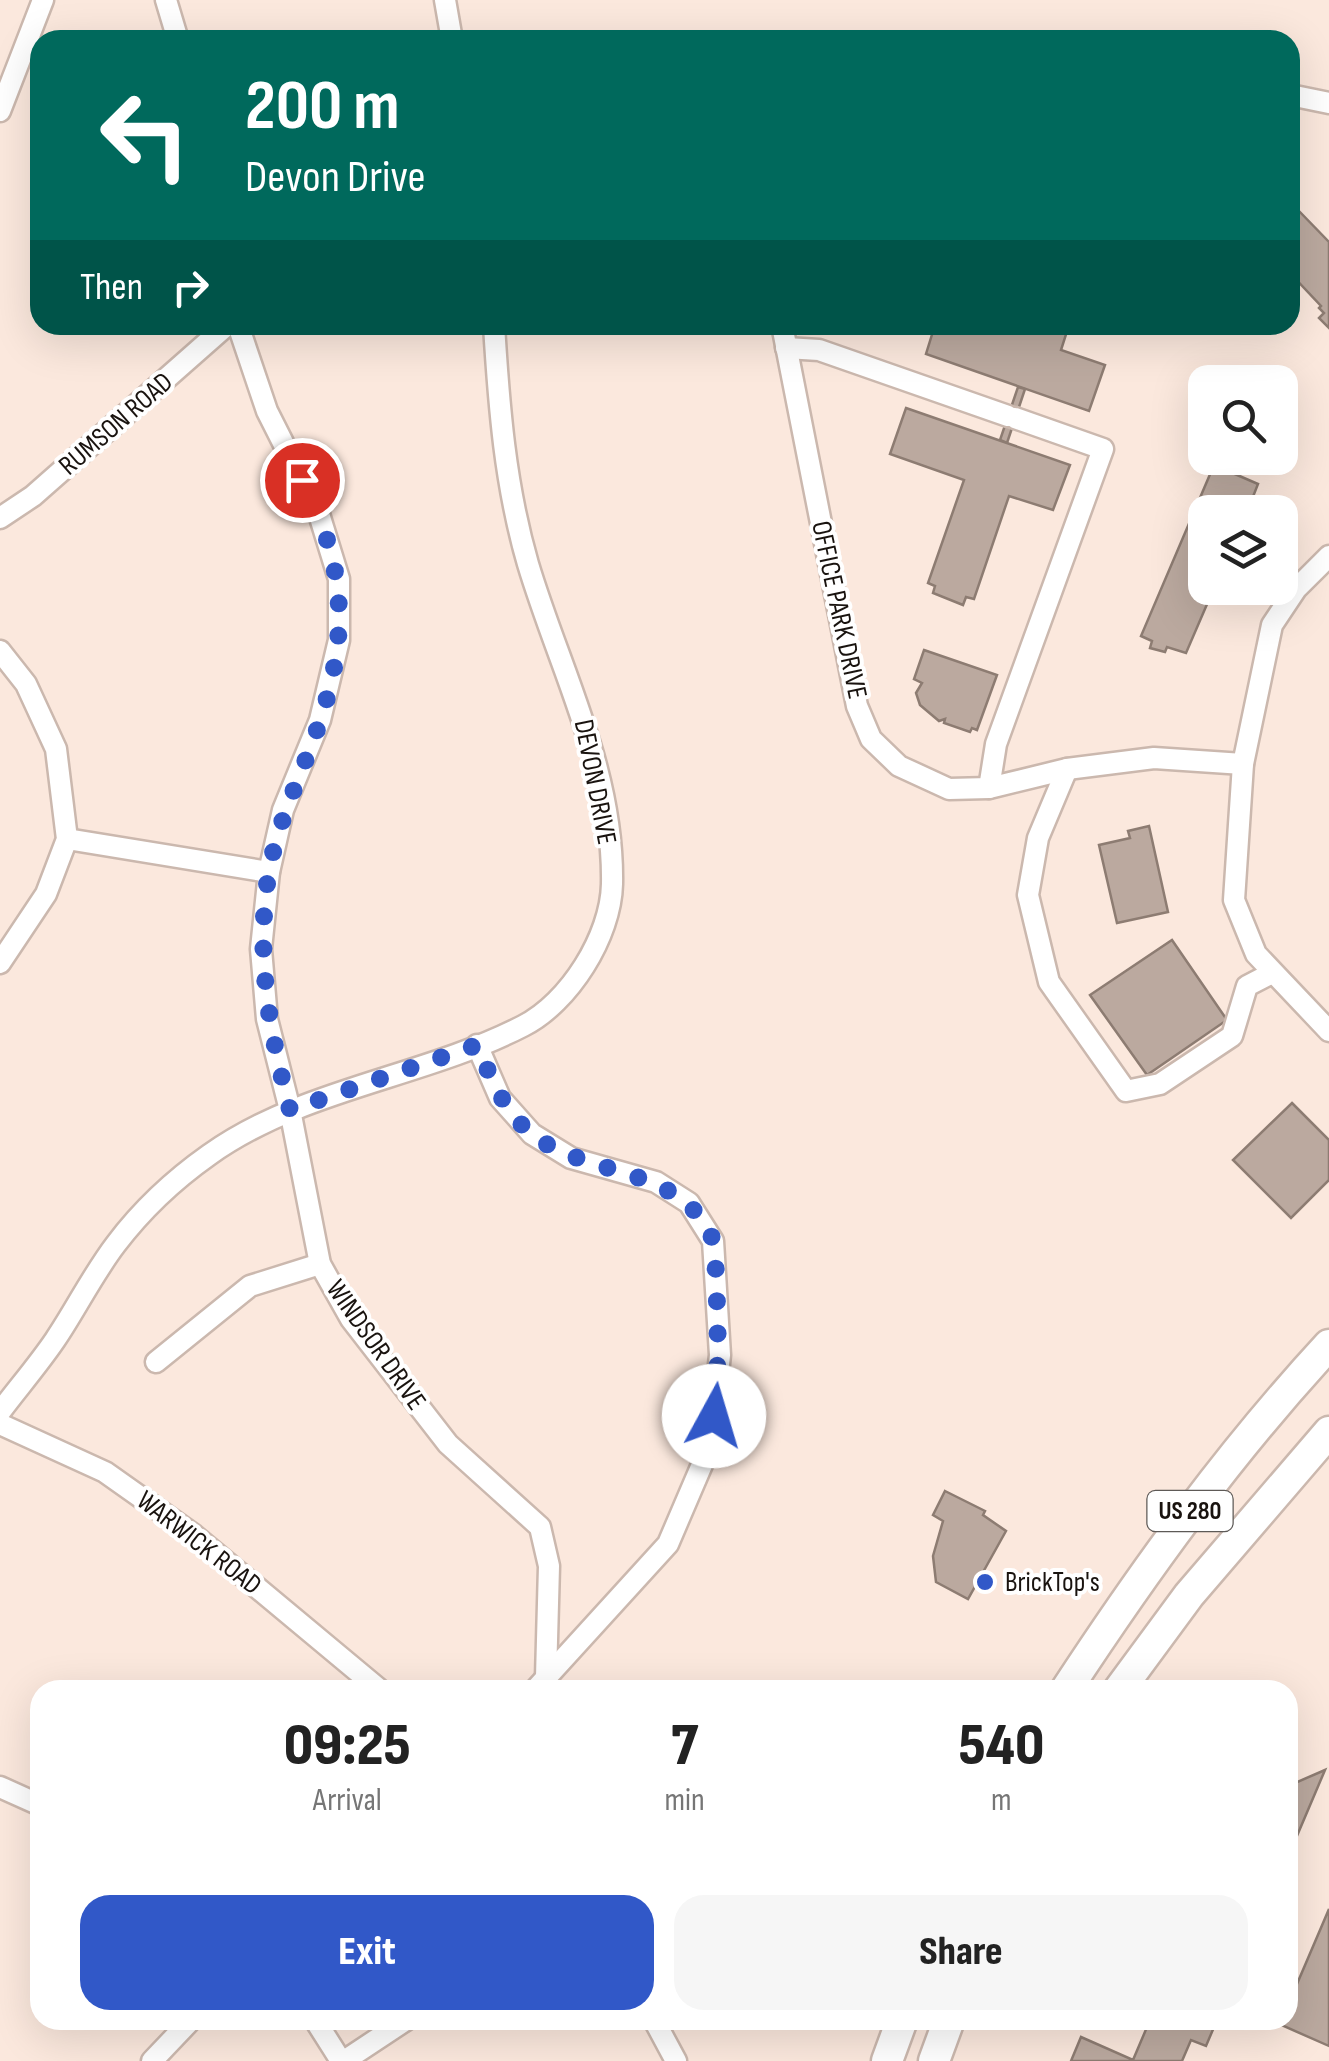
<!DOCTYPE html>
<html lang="en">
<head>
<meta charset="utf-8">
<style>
  body { margin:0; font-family:"Sofia Sans Condensed",sans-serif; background:#f6f6f6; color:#222; height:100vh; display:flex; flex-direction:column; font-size:38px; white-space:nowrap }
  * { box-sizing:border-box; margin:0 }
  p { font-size:32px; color:#767676 }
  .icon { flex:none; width:55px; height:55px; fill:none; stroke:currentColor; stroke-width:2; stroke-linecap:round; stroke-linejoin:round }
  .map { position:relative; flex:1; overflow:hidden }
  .side { position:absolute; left:30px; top:1680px; width:1268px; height:350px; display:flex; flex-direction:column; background:#fff; border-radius:30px; box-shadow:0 10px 40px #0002 }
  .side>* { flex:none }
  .banner { position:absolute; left:30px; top:30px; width:1270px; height:305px; border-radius:30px; box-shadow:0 10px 40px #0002; background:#00695c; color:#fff; overflow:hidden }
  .buttons { position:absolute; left:1188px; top:365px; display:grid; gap:20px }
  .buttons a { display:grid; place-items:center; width:110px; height:110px; border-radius:20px; background:#fff; box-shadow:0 10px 40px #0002; font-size:50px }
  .pin { position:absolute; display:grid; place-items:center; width:85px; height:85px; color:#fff; margin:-42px; border:5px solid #fff; border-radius:50%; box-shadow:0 2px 10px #0007 }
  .me { position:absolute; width:110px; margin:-55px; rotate:6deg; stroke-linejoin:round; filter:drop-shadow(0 0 8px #0008) }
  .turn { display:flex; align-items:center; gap:35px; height:210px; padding:0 50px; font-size:45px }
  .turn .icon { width:130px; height:130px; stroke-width:2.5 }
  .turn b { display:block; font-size:70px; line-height:85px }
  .then { display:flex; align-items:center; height:95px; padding:0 50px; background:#0003; gap:20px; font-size:38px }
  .eta { display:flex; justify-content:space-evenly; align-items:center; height:170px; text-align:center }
  .eta b { font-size:60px; font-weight:800; line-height:70px }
  .cta { display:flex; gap:20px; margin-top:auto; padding:20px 50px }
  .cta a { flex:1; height:115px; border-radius:30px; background:#3158c8; color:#fff; font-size:40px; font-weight:800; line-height:115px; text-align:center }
  .cta a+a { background:#f6f6f6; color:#222 }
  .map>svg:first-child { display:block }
  .building { fill:#bba99f; stroke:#8d7c72; stroke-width:2.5 }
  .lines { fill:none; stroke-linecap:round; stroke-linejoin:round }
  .minor-casing { stroke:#cbb8ae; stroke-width:25 }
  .highway-casing { stroke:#cbb8ae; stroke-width:35 }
  .minor { stroke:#fff; stroke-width:20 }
  .highway { stroke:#fff; stroke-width:30 }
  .route { stroke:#3158c8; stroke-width:18; stroke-dasharray:0 32.4 }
  .poi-dot { fill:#3158c8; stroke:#fff; stroke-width:4 }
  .labels { text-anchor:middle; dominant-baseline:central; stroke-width:8; stroke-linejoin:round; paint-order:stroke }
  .shield { fill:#fff; stroke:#5e5a57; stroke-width:2.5 }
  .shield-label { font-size:25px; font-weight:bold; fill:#19130f }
  .street-label { font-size:28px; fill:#19130f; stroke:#fff }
  .poi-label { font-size:28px; fill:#19130f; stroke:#fff; text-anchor:start }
</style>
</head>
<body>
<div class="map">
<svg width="1329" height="2061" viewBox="0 0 1329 2061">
  <rect width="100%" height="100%" fill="#fbe8dd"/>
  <!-- building -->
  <g class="building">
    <polygon points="1298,210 1329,242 1329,328 1319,318 1324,313 1319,308 1321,306 1290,273 1290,218"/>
    <polygon points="935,325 990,325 1014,333 1017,325 1069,325 1061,350 1105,365 1089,411 926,354"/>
    <polygon points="1018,387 1025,389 1007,443 1000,440"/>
    <polygon points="906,408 1070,465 1053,510 1009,496 974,599 966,597 963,605 933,593 935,586 928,583 964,480 890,454"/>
    <polygon points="1214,465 1258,484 1247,512 1205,512 1205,588 1214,588 1186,653 1167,647 1165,652 1150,648 1152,641 1141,636"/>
    <polygon points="924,650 997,675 977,730 972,728 970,732 944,723 945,719 939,721 920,705 916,693 922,683 914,679"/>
    <polygon points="1149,826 1168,912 1117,923 1099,845 1130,838 1128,831"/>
    <polygon points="1172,940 1227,1020 1147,1075 1090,995"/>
    <polygon points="1292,1103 1329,1140 1329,1180 1291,1218 1233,1160"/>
    <polygon points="945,1491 985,1511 983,1515 1006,1531 968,1599 936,1582 933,1556 943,1521 933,1515"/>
    <polygon points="1325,1770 1288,1857 1288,1786"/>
    <polygon points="1329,1909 1329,2046 1270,2020 1288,2020 1288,2005"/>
    <polygon points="1150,2020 1217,2020 1206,2046 1191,2040 1182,2061 1071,2061 1081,2037 1133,2060"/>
  </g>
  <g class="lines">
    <defs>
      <g id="minor">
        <polyline points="166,0 178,40"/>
        <polyline points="445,0 452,40"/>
        <polyline points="1290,95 1329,103"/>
        <polyline points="0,111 43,0"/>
        <polyline points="238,325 267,411 319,514 339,579 339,640 320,720 283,810 269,872 261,949 267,1019 290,1110 320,1264 351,1319 448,1444 540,1527 549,1566 546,1677"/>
        <polyline points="782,325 857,706 871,739 899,766 949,789 989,788 1067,769 1154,758 1243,764"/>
        <polyline points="786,348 819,350 1008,416"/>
        <polyline points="0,518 33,496 227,325"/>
        <polyline points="1329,556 1296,589 1272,625 1243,764 1234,900 1256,954 1329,1031"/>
        <polyline points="0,651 26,684 56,749 67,839 46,894 0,963"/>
        <polyline points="1067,769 1038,838 1028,895 1049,982 1126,1091 1160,1084 1232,1036 1247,986 1272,973"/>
        <polyline points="989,788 996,744 1103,449 1015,418"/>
        <polyline points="67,839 269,872"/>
        <polyline points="477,1045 500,1098 532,1134 571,1158 656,1182 689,1203 713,1241 720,1355 710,1446 668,1544 535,1690"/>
        <polyline points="156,1362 250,1286 320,1264"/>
        <path d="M0,1412C18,1388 38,1365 55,1340C76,1309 93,1274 116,1244C141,1211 175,1179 209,1155C303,1088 422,1078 523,1026C569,1003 611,936 612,884C614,769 560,671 528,564C505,485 499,407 494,325"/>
        <polyline points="0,1424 105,1472 194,1535 380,1690"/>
        <polyline points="0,1787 40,1805"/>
        <polyline points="315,2020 341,2061"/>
        <polyline points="654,2020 676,2061"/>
        <polyline points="152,2061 191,2020"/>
        <polyline points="344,2061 406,2020"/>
      </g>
      <g id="highway">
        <path d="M1066,1690C1146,1568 1230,1452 1329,1345"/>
        <polyline points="1119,1690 1189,1595 1329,1432"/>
        <polyline points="887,2061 902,2020"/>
        <polyline points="934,2061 949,2020"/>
      </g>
    </defs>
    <!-- minor casing -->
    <use href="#minor" class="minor-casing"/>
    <!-- highway casing -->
    <use href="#highway" class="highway-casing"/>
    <!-- minor -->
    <use href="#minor" class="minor"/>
    <!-- highway -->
    <use href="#highway" class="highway"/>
  </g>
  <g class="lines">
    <!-- route -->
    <path class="route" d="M302,480C345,564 350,630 320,721C303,772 279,817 269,871C255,955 269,1029 290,1110L477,1045C491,1078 504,1112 533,1135C589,1178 682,1165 713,1240C717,1250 715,1266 716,1278C718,1325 719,1369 714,1416"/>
  </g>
  <!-- markers -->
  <circle class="poi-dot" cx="985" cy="1582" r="10"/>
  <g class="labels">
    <!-- shield labels -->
    <rect class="shield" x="1147.5" y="1491" width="85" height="40" rx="8"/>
    <g class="shield-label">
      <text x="1190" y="1511">US 280</text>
    </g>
    <!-- street labels -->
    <g class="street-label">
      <text transform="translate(116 424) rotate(-41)">RUMSON ROAD</text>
      <text transform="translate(839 610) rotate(78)">OFFICE PARK DRIVE</text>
      <text transform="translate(595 782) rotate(79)">DEVON DRIVE</text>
      <text transform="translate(376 1345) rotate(55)">WINDSOR DRIVE</text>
      <text transform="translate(199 1543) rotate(38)">WARWICK ROAD</text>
    </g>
    <!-- poi labels -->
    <g class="poi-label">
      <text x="1005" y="1582">BrickTop's</text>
    </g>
  </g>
</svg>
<div class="buttons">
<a><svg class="icon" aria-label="search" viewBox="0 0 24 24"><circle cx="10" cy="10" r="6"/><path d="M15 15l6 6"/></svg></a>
<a><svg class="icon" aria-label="layers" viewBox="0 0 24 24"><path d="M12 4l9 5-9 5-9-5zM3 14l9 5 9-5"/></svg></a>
</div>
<div class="pin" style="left:302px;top:480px;background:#d93025"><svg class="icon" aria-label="arrive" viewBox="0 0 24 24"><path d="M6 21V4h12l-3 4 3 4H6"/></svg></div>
<svg class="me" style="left:714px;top:1416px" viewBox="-20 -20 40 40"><circle r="19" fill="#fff"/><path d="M0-13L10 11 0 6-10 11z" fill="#3158c8"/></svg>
<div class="banner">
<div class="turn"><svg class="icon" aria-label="left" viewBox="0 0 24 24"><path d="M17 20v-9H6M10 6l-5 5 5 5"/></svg><div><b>200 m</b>Devon Drive</div></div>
<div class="then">Then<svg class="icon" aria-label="right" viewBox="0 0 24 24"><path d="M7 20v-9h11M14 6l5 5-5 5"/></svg></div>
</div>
<section class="side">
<div class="eta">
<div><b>09:25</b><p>Arrival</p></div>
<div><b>7</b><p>min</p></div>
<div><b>540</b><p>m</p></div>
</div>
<div class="cta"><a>Exit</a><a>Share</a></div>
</section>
</div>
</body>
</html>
